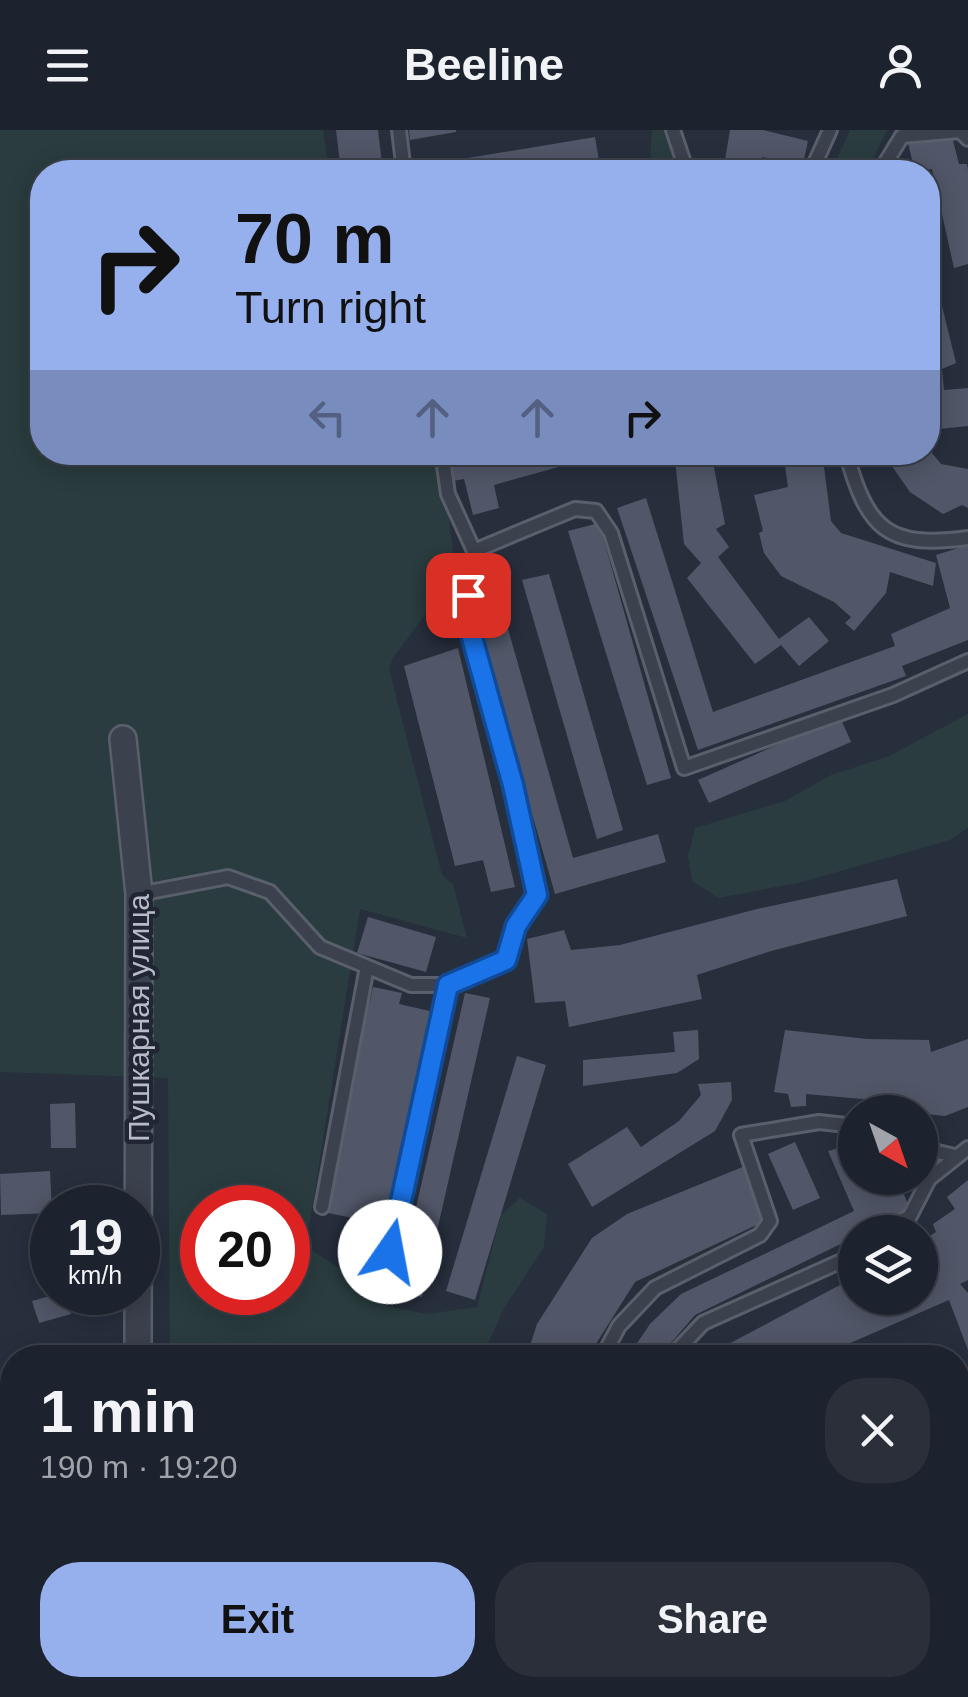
<!DOCTYPE html>
<html lang="en">
<head>
<meta charset="utf-8">
<style>
  body { margin:0; font-family:Helvetica,sans-serif; background:#2a2f3a; color:#f1f3f6; height:100vh; display:flex; flex-direction:column; font-size:38px; white-space:nowrap }
  * { box-sizing:border-box; margin:0 }
  p { font-size:32px; color:#a0a4aa }
  .icon { flex:none; width:55px; height:55px; fill:none; stroke:currentColor; stroke-width:2; stroke-linecap:round; stroke-linejoin:round }
  .map { position:relative; flex:1; overflow:hidden }
  .sheet { position:absolute; left:0px; top:1215px; width:970px; height:352px; display:flex; flex-direction:column; background:#1d232e; border-radius:40px 40px 0 0; box-shadow:0 5px 25px #0003,0 0 0 2px #3b404a }
  .sheet>* { flex:none }
  .banner { position:absolute; left:30px; top:30px; width:910px; height:305px; border-radius:40px; box-shadow:0 5px 25px #0003,0 0 0 2px #3b404a; background:#96b0ee; color:#111; overflow:hidden }
  .needle { width:65px; rotate:140deg }
  .tools { position:absolute; left:838px; top:965px; display:grid; gap:20px }
  .tools a { display:grid; place-items:center; width:100px; height:100px; border-radius:50%; background:#1d232e; box-shadow:0 5px 25px #0003,0 0 0 2px #3b404a; font-size:50px }
  .speed { position:absolute; left:30px; top:1055px; display:flex; gap:20px; font-size:50px; font-weight:700; text-align:center }
  .speed>* { display:grid; place-content:center; width:130px; height:130px; border-radius:50%; background:#1d232e; box-shadow:0 5px 25px #0003,0 0 0 2px #3b404a; line-height:1 }
  .speed small { font-size:25px; font-weight:400 }
  .speed .limit { border:15px solid #d22; background:#fff; color:#111 }
  .pin { position:absolute; display:grid; place-items:center; width:85px; height:85px; color:#fff; margin:-42px; border-radius:20px; box-shadow:0 5px 15px #0006 }
  .me { position:absolute; width:110px; margin:-55px; rotate:12deg; stroke-linejoin:round; filter:drop-shadow(0 0 8px #0008) }
  .turn { display:flex; align-items:center; gap:35px; height:210px; padding:0 40px; font-size:45px }
  .turn .icon { width:130px; height:130px; stroke-width:2.5 }
  .turn b { display:block; font-size:70px; line-height:85px }
  .lanes { display:flex; align-items:center; height:95px; padding:0 40px; background:#0003; justify-content:center; gap:50px; direction:ltr }
  .lanes .off { opacity:.35 }
  .round { display:grid; place-items:center; flex:none; width:105px; height:105px; border-radius:40px; background:#2a2f3a }
  .overview { display:flex; align-items:center; justify-content:space-between; height:170px; padding:0 40px }
  h1 { font-size:60px; font-weight:800; line-height:75px }
  .action { display:flex; gap:20px; margin-top:auto; padding:20px 40px }
  .action a { flex:1; height:115px; border-radius:40px; background:#96b0ee; color:#111; font-size:40px; font-weight:800; line-height:115px; text-align:center }
  .action a+a { background:#2a2f3a; color:#f1f3f6 }
  header { display:flex; justify-content:space-between; align-items:center; height:130px; padding:0 40px; background:#1d232e; font-size:45px; font-weight:800 }
  .map>svg:first-child { display:block }
  .green { fill:#2a3c3f; fill-rule:evenodd }
  .building { fill:#515768 }
  .lines { fill:none; stroke-linecap:round; stroke-linejoin:round }
  .lane-casing { stroke:#595f6b; stroke-width:18 }
  .street-casing { stroke:#595f6b; stroke-width:30 }
  .lane { stroke:#3b414d; stroke-width:12 }
  .street { stroke:#3b414d; stroke-width:25 }
  .route-casing { stroke:#114b97; stroke-width:25 }
  .route { stroke:#1a73e8; stroke-width:18 }
  .labels { text-anchor:middle; dominant-baseline:central; stroke-width:9; stroke-linejoin:round; paint-order:stroke }
  .street-label { font-size:30px; fill:#b7bcc8; stroke:#202633 }
</style>
</head>
<body>
<header><svg class="icon" aria-label="menu" viewBox="0 0 24 24"><path d="M4 6h16M4 12h16M4 18h16"/></svg>Beeline<svg class="icon" aria-label="person" viewBox="0 0 24 24"><circle cx="12" cy="8" r="4"/><path d="M4 21q1-7 8-7t8 7"/></svg></header>
<div class="map">
<svg width="968" height="1567" viewBox="0 0 968 1567">
  <rect width="100%" height="100%" fill="#272f3d"/>
  <!-- green -->
  <g class="green">
    <path d="M0,0H323L329,42H42V322H427L441,331L456,443L393,528L389,539L442,745L453,754L467,808L360,779L306,1116L364,1155L386,1176L427,1184L477,1177L501,1085L520,1068L547,1084L544,1117L503,1180L482,1227H170L168,948L0,942ZM202,1078H288V1162H202Z"/>
    <polygon points="652,0 666,0 680,42 649,42"/>
    <polygon points="850,0 887,0 867,42 831,42"/>
    <polygon points="968,584 968,698 950,710 798,753 719,768 692,751 688,726 695,698 785,671 831,645 889,626"/>
    <polygon points="345,1555 516,1555 526,1567 344,1567"/>
  </g>
  <!-- building -->
  <g class="building">
    <polygon points="336,0 378,0 383,42 341,42"/>
    <polygon points="409,0 456,0 456,2 410,10"/>
    <polygon points="730,0 763,0 808,11 803,34 762,27 759,42 723,42"/>
    <polygon points="595,7 601,42 421,42 420,36"/>
    <polygon points="952,7 959,34 967,34 968,40 968,134 954,138 932,39 915,42 908,13"/>
    <polygon points="929,123 956,233 942,239 944,260 968,258 968,296 928,300"/>
    <polygon points="928,318 941,334 968,339 968,378 962,375 943,384 910,362 882,322 928,322"/>
    <polygon points="461,322 598,322 598,326 494,355 499,378 473,385 464,349 453,351 450,325"/>
    <polygon points="711,322 725,394 716,399 729,417 718,427 779,509 809,487 829,511 799,536 781,515 755,534 687,448 701,433 684,414 675,330"/>
    <polygon points="783,322 822,322 831,391 841,403 936,433 933,456 890,442 886,463 854,501 845,493 851,487 834,472 781,446 764,423 759,403 763,401 754,365 788,357"/>
    <polygon points="646,368 713,582 895,516 891,504 950,478 936,425 968,415 968,510 902,536 906,546 698,620 617,378"/>
    <polygon points="599,393 671,648 647,655 568,401"/>
    <polygon points="549,444 623,700 597,709 522,450"/>
    <polygon points="499,467 573,728 658,704 666,732 555,764 472,474"/>
    <polygon points="458,518 515,757 491,762 483,730 455,736 404,536"/>
    <polygon points="840,587 851,612 709,673 698,650"/>
    <polygon points="897,749 907,786 771,821 697,845 702,869 569,897 565,871 535,873 527,809 564,800 571,820 620,815 757,779"/>
    <polygon points="368,787 436,807 426,842 357,823"/>
    <polygon points="373,857 402,863 399,874 434,882 382,1114 348,1107 353,1088 323,1082"/>
    <polygon points="465,863 490,868 422,1167 397,1161"/>
    <polygon points="698,900 699,929 677,943 583,956 583,930 675,922 673,902"/>
    <polygon points="785,900 867,909 929,910 931,922 968,909 968,977 945,986 908,982 908,973 806,964 806,976 791,977 788,964 774,962"/>
    <polygon points="517,926 546,935 475,1170 446,1161"/>
    <polygon points="731,952 732,970 715,1001 592,1077 568,1034 627,997 641,1017 679,991 701,965 698,954"/>
    <polygon points="75,973 76,1018 51,1018 50,974"/>
    <polygon points="795,1012 820,1068 793,1080 768,1024"/>
    <polygon points="849,1015 855,1021 855,1048 885,1048 889,1056 900,1054 910,1080 865,1102 855,1102 855,1107 695,1185 658,1228 627,1228 650,1194 681,1164 854,1081 828,1021"/>
    <polygon points="745,1036 763,1092 635,1152 587,1228 526,1228 537,1194 592,1108 627,1084"/>
    <polygon points="50,1041 52,1083 1,1085 0,1044"/>
    <polygon points="968,1050 968,1150 960,1154 968,1163 968,1220 949,1170 816,1228 702,1228 855,1147 855,1168 920,1168 920,1112 936,1102 933,1094 955,1079 947,1067"/>
    <polygon points="64,1162 71,1184 39,1193 32,1171"/>
    <polygon points="936,1214 943,1228 906,1228 915,1223"/>
    <polygon points="966,1286 968,1340 958,1345 958,1290"/>
    <polygon points="0,1300 12,1303 12,1327 0,1324"/>
    <polygon points="968,1385 968,1417 958,1422 958,1390"/>
    <polygon points="539,1555 579,1555 589,1567 549,1567"/>
    <polygon points="656,1555 711,1555 717,1567 661,1567"/>
    <polygon points="750,1555 780,1555 785,1567 755,1567"/>
  </g>
  <g class="lines">
    <defs>
      <g id="lane">
        <polyline points="399,0 404,42"/>
        <polyline points="673,0 687,42"/>
        <polyline points="811,42 830,0"/>
        <polyline points="880,42 902,6 960,1 968,9"/>
        <path d="M846,322C867,399 887,419 968,408"/>
        <polyline points="474,421 575,379 596,381 611,403 684,638 893,565 968,531"/>
        <polyline points="139,764 228,747 270,762 320,817 411,855 448,855 506,830 516,796 537,765 513,655 468,487 474,421 448,364 442,322"/>
        <polyline points="920,1018 955,1026"/>
        <polyline points="322,1077 367,837"/>
        <polyline points="886,1102 910,1086 929,1049 968,1018"/>
        <polyline points="389,1122 448,855"/>
        <polyline points="602,1228 619,1196 655,1158 760,1105 770,1091 741,1005 819,992 855,996"/>
        <polyline points="670,1228 703,1193 855,1125"/>
        <polyline points="958,1358 968,1353"/>
        <polyline points="606,1555 615,1567"/>
      </g>
      <g id="street">
        <polyline points="123,609 139,764 138,1228"/>
        <polyline points="138,1567 138,1555"/>
      </g>
    </defs>
    <!-- lane casing -->
    <use href="#lane" class="lane-casing"/>
    <!-- street casing -->
    <use href="#street" class="street-casing"/>
    <!-- lane -->
    <use href="#lane" class="lane"/>
    <!-- street -->
    <use href="#street" class="street"/>
  </g>
  <g class="lines">
    <defs>
      <polyline id="route" points="390,1122 448,855 506,830 516,796 537,765 513,655 471,504 468,465"/>
    </defs>
    <!-- route casing -->
    <use href="#route" class="route-casing"/>
    <!-- route -->
    <use href="#route" class="route"/>
  </g>
  <g class="labels">
    <!-- street labels -->
    <g class="street-label">
      <text transform="translate(138 888) rotate(-90)">Пушкарная улица</text>
    </g>
  </g>
</svg>
<div class="tools">
<a><svg class="needle" viewBox="-14 -14 28 28"><path d="M0-13l5 13h-10z" fill="#e53935"/><path d="M0 13l5-13h-10z" fill="#a0a4aa"/></svg></a>
<a><svg class="icon" aria-label="layers" viewBox="0 0 24 24"><path d="M12 4l9 5-9 5-9-5zM3 14l9 5 9-5"/></svg></a>
</div>
<div class="speed"><div>19<small>km/h</small></div><div class="limit">20</div></div>
<div class="pin" style="left:468px;top:465px;background:#d93025"><svg class="icon" aria-label="arrive" viewBox="0 0 24 24"><path d="M6 21V4h12l-3 4 3 4H6"/></svg></div>
<svg class="me" style="left:390px;top:1122px" viewBox="-20 -20 40 40"><circle r="19" fill="#fff"/><path d="M0-13L10 11 0 6-10 11z" fill="#1a73e8"/></svg>
<div class="banner">
<div class="turn"><svg class="icon" aria-label="right" viewBox="0 0 24 24"><path d="M7 20v-9h11M14 6l5 5-5 5"/></svg><div><b>70 m</b>Turn right</div></div>
<div class="lanes"><svg class="icon off" aria-label="left" viewBox="0 0 24 24"><path d="M17 20v-9H6M10 6l-5 5 5 5"/></svg><svg class="icon off" aria-label="ahead" viewBox="0 0 24 24"><path d="M12 20V5M6 11l6-6 6 6"/></svg><svg class="icon off" aria-label="ahead" viewBox="0 0 24 24"><path d="M12 20V5M6 11l6-6 6 6"/></svg><svg class="icon" aria-label="right" viewBox="0 0 24 24"><path d="M7 20v-9h11M14 6l5 5-5 5"/></svg></div>
</div>
<section class="sheet">
<div class="overview"><div><h1>1 min</h1><p>190 m · 19:20</p></div><a class="round"><svg class="icon" aria-label="close" viewBox="0 0 24 24"><path d="M6 6l12 12M18 6L6 18"/></svg></a></div>
<div class="action"><a>Exit</a><a>Share</a></div>
</section>
</div>
</body>
</html>
